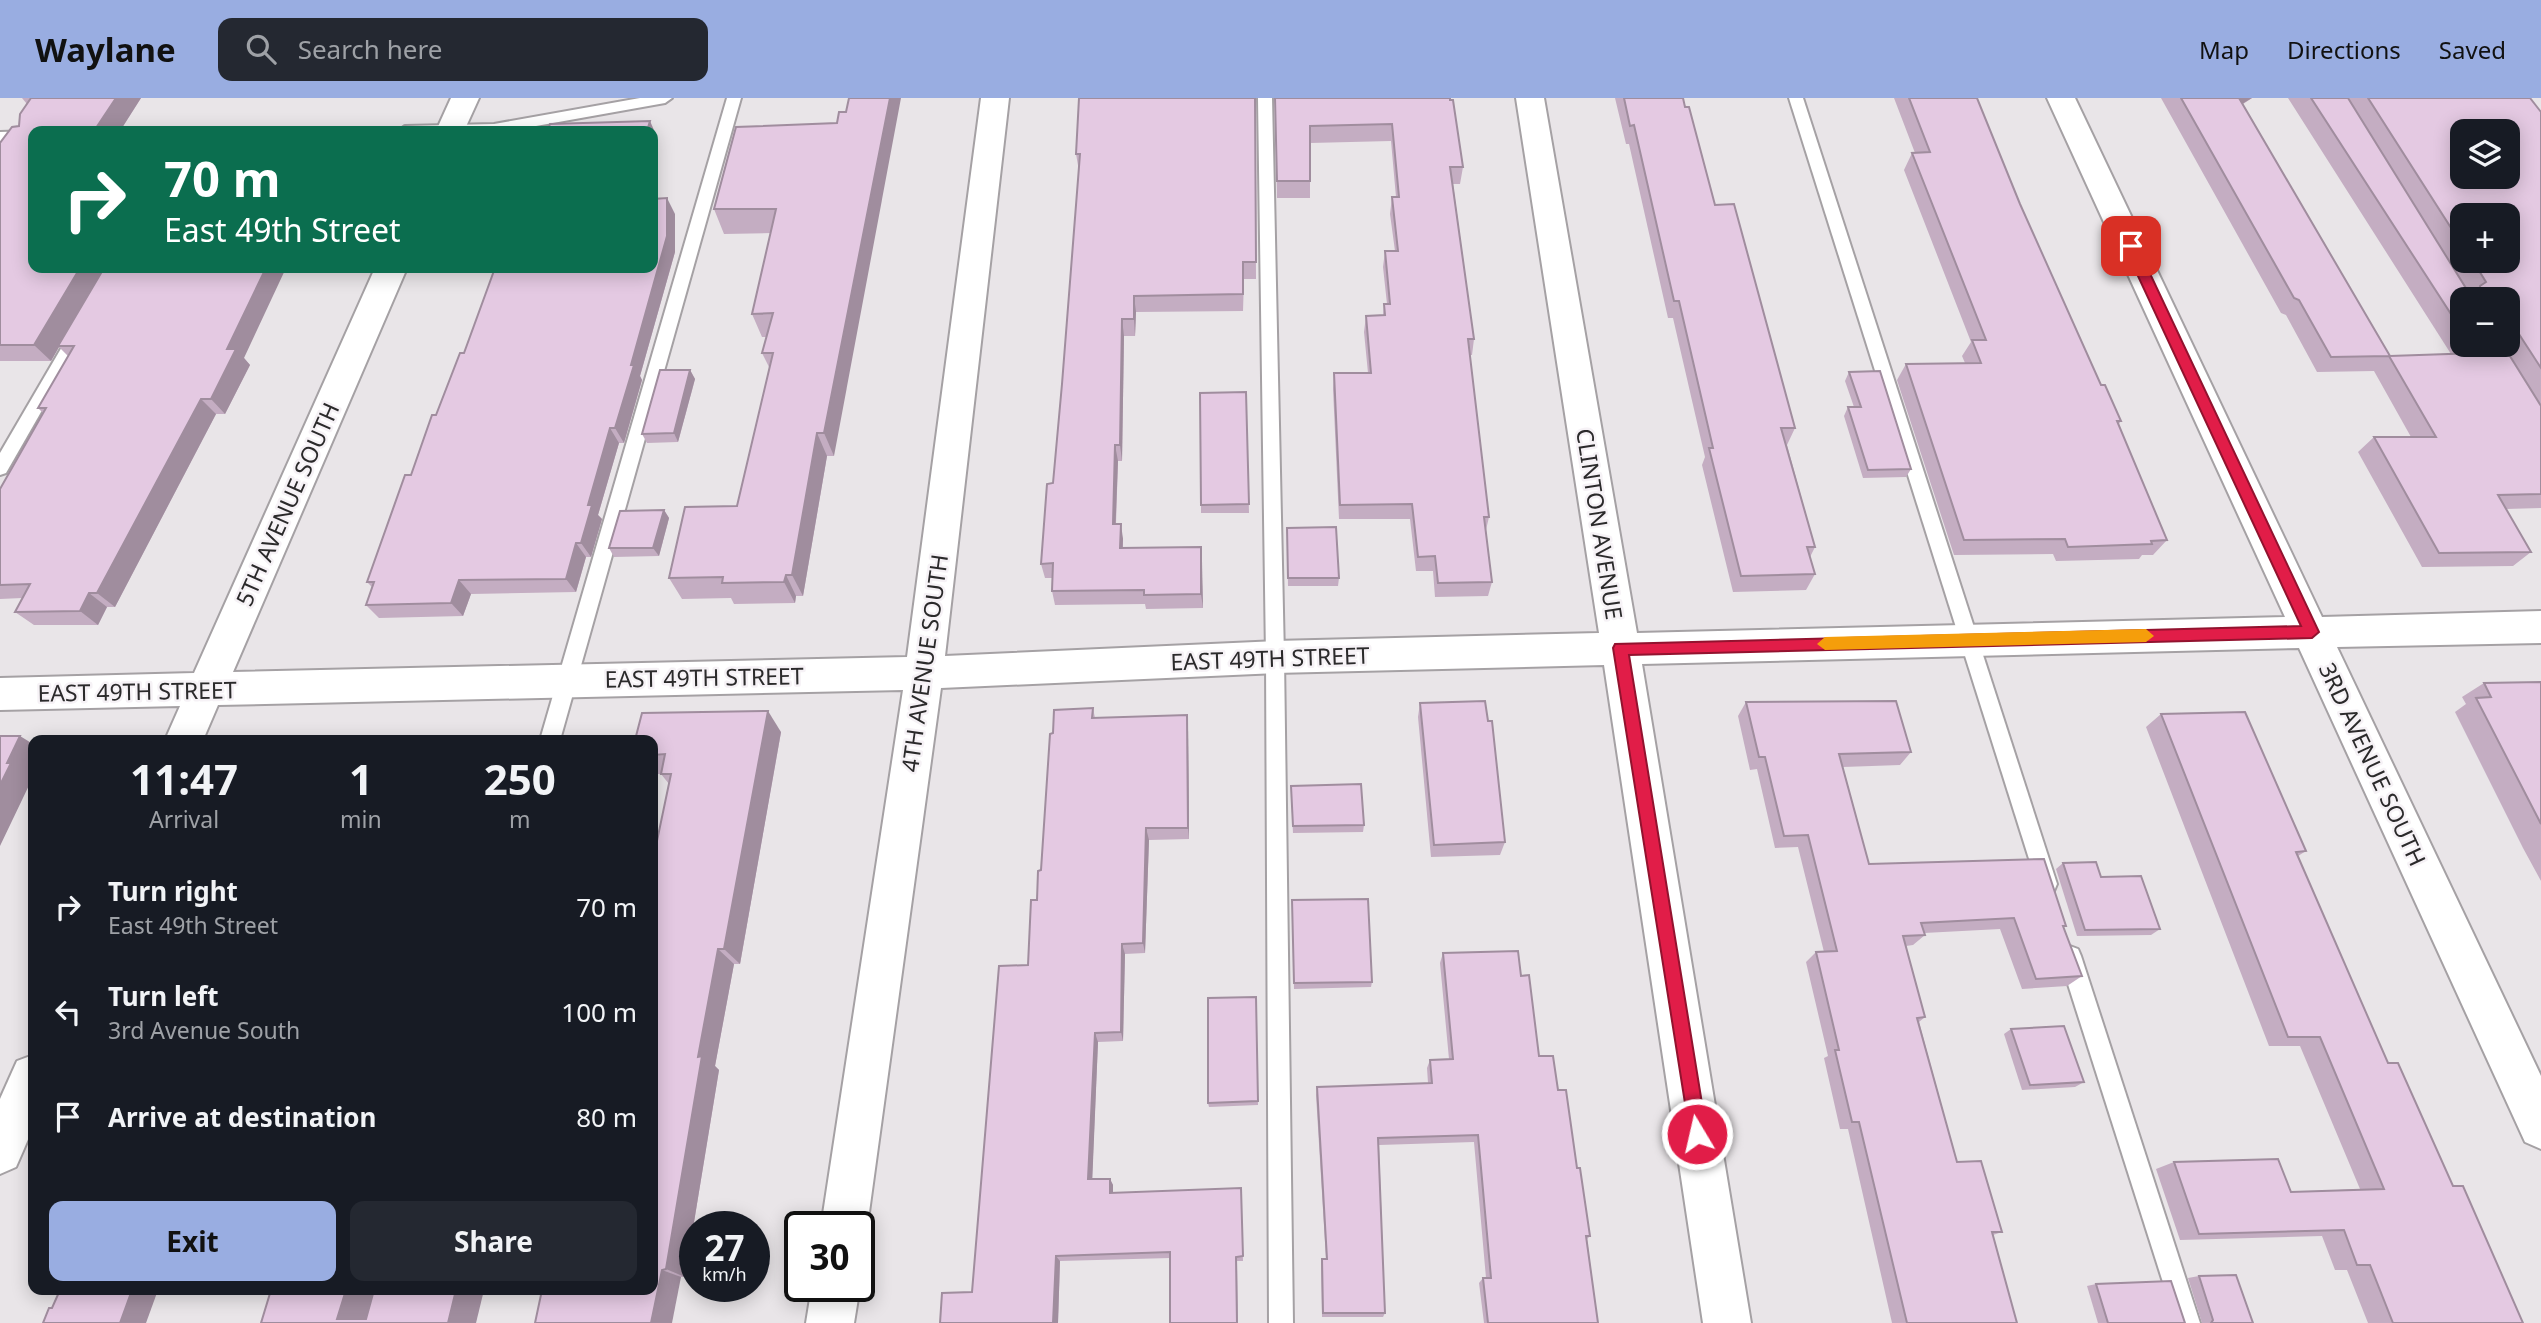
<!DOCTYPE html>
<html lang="en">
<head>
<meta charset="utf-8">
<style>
  body { margin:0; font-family:"Noto Sans",sans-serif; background:#242831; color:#f1f3f6; height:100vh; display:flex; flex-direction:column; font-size:26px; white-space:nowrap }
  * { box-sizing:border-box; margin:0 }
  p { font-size:23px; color:#9ea1a6 }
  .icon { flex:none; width:38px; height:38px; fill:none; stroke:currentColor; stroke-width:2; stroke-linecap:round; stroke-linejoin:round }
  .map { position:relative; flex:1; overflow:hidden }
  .side { position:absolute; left:28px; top:637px; width:630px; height:560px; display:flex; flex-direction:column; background:#171b24; border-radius:14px; box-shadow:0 4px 18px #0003 }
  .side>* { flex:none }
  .banner { position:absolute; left:28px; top:28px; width:630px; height:147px; border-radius:14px; box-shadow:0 4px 18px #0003; background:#0b6e4f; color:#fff; overflow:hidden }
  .tools { position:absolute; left:2450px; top:21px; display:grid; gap:14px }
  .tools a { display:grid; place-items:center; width:70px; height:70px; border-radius:14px; background:#171b24; box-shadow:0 4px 18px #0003; font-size:35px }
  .speed { position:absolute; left:679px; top:1113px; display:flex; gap:14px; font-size:35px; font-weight:700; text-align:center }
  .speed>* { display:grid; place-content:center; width:91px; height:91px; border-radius:50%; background:#171b24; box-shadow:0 4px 18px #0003; line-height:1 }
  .speed small { font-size:18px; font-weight:400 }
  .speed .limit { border:4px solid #111; border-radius:10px; background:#fff; color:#111 }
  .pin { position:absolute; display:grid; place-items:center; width:60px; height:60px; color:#fff; margin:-30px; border-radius:14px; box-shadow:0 4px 10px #0006 }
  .me { position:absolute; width:77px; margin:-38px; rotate:351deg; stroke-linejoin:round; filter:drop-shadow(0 0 5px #0008) }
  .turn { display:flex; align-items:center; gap:24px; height:147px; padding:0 21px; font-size:32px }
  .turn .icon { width:91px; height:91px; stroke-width:2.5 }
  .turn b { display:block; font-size:49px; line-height:60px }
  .eta { display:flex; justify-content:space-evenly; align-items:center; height:119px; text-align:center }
  .eta b { font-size:42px; font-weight:700; line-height:49px }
  .cta { display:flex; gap:14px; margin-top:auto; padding:14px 21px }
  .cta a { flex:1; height:80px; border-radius:14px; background:#99ade1; color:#111; font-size:28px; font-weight:700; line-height:80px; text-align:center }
  .cta a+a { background:#242831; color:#f1f3f6 }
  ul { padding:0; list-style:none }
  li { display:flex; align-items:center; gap:21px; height:105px; padding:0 21px }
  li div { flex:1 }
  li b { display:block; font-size:26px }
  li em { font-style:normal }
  header { display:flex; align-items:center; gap:42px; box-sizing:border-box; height:98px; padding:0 35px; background:#99ade1; color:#111 }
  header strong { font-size:33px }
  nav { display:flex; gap:38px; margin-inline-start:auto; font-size:24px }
  .search { width:490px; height:63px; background:#242831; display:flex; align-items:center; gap:18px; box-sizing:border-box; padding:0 24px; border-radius:14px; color:#9ea1a6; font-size:26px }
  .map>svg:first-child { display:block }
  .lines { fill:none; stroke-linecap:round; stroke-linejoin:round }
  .service-casing { stroke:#a5a1a4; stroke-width:4 }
  .minor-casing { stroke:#a5a1a4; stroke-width:4 }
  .service { fill:#fff; fill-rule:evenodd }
  .minor { fill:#fff; fill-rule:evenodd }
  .wall { fill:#c4adc2; fill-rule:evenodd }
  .shaded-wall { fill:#a08d9e }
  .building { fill:#e4c9e2; stroke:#a08d9e; stroke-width:2; fill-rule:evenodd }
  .route { fill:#e11d48; stroke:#92132f; stroke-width:2 }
  .slow { fill:#f59e0b }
  .labels { text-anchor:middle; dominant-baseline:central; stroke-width:5; stroke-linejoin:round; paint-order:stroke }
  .street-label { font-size:23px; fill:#2b2a2b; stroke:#f6f2f6 }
</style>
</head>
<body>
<header>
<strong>Waylane</strong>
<div class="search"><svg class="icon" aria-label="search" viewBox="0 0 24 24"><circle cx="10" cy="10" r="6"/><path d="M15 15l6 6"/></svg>Search here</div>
<nav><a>Map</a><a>Directions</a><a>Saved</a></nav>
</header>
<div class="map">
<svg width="2541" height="1225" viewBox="0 0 2541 1225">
  <rect width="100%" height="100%" fill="#e9e5e8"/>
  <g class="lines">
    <defs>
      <g id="service">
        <polygon points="640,0 672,0 665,5 508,33 398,33 405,28 494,26"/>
        <polygon points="727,0 741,0 560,642 540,642"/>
        <polygon points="1258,0 1272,0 1284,559 1293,1225 1269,1225 1266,559"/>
        <polygon points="1789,0 1803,0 2057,786 2054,793 2047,796 2040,793 2037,786"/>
        <polygon points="33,33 33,43 0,44 0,34"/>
        <polygon points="79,228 87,234 6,375 0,377 0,355 73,230"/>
        <polygon points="2070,848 2078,851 2081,858 2200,1225 2176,1225 2059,858 2062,851"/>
      </g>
      <g id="minor">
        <polygon points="451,0 479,0 464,33 436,33"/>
        <polygon points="981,0 1009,0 945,558 1275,543 1599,535 1516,0 1544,0 1637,535 2285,519 2047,0 2075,0 2322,519 2541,513 2541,545 2337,549 2541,978 2541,1051 2525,1044 2299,550 1642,566 1751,1225 1703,1225 1604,567 1275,575 941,590 867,1129 859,1146 859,1129 821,1129 903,592 218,607 203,642 165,642 180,608 0,612 0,580 194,575 375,170 407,170 233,574 907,559"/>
        <polygon points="33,957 33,1030 16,1069 0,1076 0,1001 17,963"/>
        <polygon points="859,1186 860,1188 854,1225 806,1225 812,1188"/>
      </g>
    </defs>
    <!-- service casing -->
    <use href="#service" class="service-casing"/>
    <!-- minor casing -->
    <use href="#minor" class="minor-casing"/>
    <!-- service -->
    <use href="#service" class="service"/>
    <!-- minor -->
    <use href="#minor" class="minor"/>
  </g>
  <!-- wall -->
  <g class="wall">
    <polygon points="22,0 141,0 33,170 244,260 250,267 225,316 216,316 115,509 107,509 98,527 34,527 15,514 22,500 0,501 0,391 43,315 38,310 68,258 59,249 51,263 0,263 0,45 19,28 27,6"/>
    <polygon points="1255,0 1256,181 1244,181 1243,213 1136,214 1135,238 1124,238 1122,363 1118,363 1116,426 1123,441 1123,450 1201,449 1203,510 1146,511 1145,506 1055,507 1052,493 1052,480 1045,480 1041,466 1053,385 1062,286 1079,73 1076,56"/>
    <polygon points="1275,0 1450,0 1463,69 1460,86 1453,86 1474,241 1472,257 1470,257 1489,419 1486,432 1492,484 1488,498 1435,499 1433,473 1416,473 1410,421 1339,421 1333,291 1334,275 1368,275 1364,234 1366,218 1383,217 1384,206 1387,206 1383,169 1385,153 1395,153 1390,116 1392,99 1396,99 1391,43 1310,45 1310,100 1277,100"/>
    <polygon points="1615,0 1683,0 1715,107 1795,330 1787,347 1815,449 1810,459 1815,476 1806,492 1733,494 1702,367 1705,359 1673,220 1668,220 1629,46 1626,46"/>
    <polygon points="1894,0 1977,0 2020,106 2101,287 2121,323 2118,327 2167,442 2153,457 2142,457 2139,461 2056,463 2053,456 1954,457 1897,282 1906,266 1965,265 1962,258 1971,244 1904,72 1912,55 1915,55"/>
    <path d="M2161,0H2252L2243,6L2390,258L2451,256L2288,0H2530L2541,14V410L2506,411L2531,454L2513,468L2422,469L2358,354L2374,339H2411L2374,273L2317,274L2286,217L2281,215ZM2462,117L2508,163H2462ZM2462,201H2508V247H2462Z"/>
    <polygon points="837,25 834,358 827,358 803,498 796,498 795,505 734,506 731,500 682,501 669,480 737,408 770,271 762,255 767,239 762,239 752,216 771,135 724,136 714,111"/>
    <polygon points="675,116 675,154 640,278 642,282 624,345 619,345 598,417 602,421 591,459 586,459 576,494 471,496 463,518 379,520 366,507 372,489 367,484 436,317 464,255"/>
    <polygon points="690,272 695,281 678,344 647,345 642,336"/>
    <polygon points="1849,274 1911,371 1906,379 1863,380 1844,318 1848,309 1854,309 1845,283"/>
    <polygon points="1246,294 1249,415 1201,415 1201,407"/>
    <polygon points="664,412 669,420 659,458 614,459 609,450"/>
    <polygon points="1287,430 1339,480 1338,488 1288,488"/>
    <polygon points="2541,584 2541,783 2523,750 2455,614 2466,606 2462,599 2484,585"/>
    <polygon points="1746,604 1911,654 1900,667 1843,669 1869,766 2066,828 2063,830 2082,878 2067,888 2022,891 2000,831 1924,835 1925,837 1913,847 1906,848 1925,919 1919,924 1957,1064 2002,1134 1993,1137 2017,1225 1892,1225 1848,1031 1840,1031 1824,960 1828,958 1806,864 1816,854 1824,854 1798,749 1775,750 1757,671 1750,672 1738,618"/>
    <polygon points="1420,605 1505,744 1500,757 1431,759 1418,619"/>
    <polygon points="1093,610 1095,620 1187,617 1188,630 1189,741 1149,742 1145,855 1125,856 1123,943 1098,944 1092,1081 1110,1081 1113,1087 1113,1095 1241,1090 1243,1163 1237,1163 1238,1225 1170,1225 1170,1160 1060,1163 1058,1225 940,1225 972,1194 1028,867 1041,772 1053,635"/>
    <polygon points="2161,616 2306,753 2298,758 2388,965 2453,1088 2523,1225 2368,1225 2347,1172 2335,1172 2322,1138 2180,1142 2156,1071 2174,1064 2291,1094 2360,1091 2300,948 2269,948 2146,629"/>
    <polygon points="781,634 740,866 734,866 715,968 719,972 685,1179 681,1179 653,1192 669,686 661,676 653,676 653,642"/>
    <polygon points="1291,695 1364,727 1363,734 1293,735"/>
    <polygon points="2063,765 2101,779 2160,831 2151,837 2077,838 2056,771"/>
    <polygon points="1292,802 1372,884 1371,889 1294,891"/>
    <polygon points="1443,855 1521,878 1539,958 1558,992 1577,1070 1590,1138 1587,1141 1598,1225 1484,1225 1479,1185 1483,1180 1486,1180 1474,1044 1379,1047 1385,1215 1383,1219 1322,1219 1321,1166 1322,1161 1326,1161 1316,997 1317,989 1428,985 1427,970 1430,962 1449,961 1440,865"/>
    <polygon points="1256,899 1258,1007 1209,1009 1208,1005"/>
    <polygon points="2011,931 2084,984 2075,989 2022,992 2004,936"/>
    <polygon points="2199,1178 2253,1225 2202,1225 2188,1180"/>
    <polygon points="2096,1186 2185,1225 2098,1225 2087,1188"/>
  </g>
  <!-- shaded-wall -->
  <g class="shaded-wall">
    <polygon points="116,0 141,0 120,33 94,33"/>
    <polygon points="890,0 901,0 834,358 824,335"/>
    <polygon points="2237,0 2252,0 2227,15"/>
    <polygon points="650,23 657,39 653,55 653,33 647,33"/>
    <polygon points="667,100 675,116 675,154 640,278 642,282 624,345 615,330"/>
    <polygon points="80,170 105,170 58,248 59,249 51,263 34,247"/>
    <polygon points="266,170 286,170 244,260 250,267 225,316 211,301 227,251"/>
    <polygon points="1134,198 1136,214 1135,238 1134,221"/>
    <polygon points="1122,221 1124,238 1122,363 1120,347"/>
    <polygon points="690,272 695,281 678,344 674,335"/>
    <polygon points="201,301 216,316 115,509 97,495"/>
    <polygon points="610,330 619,345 598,417 602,421 591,459 581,445 588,407"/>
    <polygon points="817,335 827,358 803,498 792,477"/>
    <polygon points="1115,347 1118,363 1115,441 1113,426"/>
    <polygon points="664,412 669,420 659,458 653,450"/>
    <polygon points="1121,426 1123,441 1122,465 1120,450"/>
    <polygon points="576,445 586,459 576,494 566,481"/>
    <polygon points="1201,449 1202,463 1203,510 1201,496"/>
    <polygon points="786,477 796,498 795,505 784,484"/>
    <polygon points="459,482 471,496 463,518 451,505"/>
    <polygon points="89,495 107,509 98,527 80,513"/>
    <polygon points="768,613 781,634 740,866 724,851"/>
    <polygon points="1187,617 1188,630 1189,741 1188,730"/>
    <polygon points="20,638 33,646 33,671 31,676 33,678 33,679 0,748 0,687 7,665"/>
    <polygon points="1146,730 1149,742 1145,855 1143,845"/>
    <polygon points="1122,846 1125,856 1123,943 1121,934"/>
    <polygon points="718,851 734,866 715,968 719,972 685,1179 666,1171 698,959"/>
    <polygon points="1095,935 1098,944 1092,1088 1088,1081"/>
    <polygon points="1110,1081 1113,1087 1113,1101 1110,1095"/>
    <polygon points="1056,1158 1060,1163 1058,1225 1053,1225"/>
    <polygon points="662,1172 681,1179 672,1225 651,1225"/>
    <polygon points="132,1192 158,1192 146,1225 120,1225"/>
    <polygon points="346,1192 377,1192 367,1225 337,1221"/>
    <polygon points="456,1192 484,1192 476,1225 448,1225"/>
  </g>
  <!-- building -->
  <g class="building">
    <polygon points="31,0 116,0 94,33 33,33 33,170 80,170 34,247 0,247 0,45 12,29 19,28 20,16"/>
    <polygon points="849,0 890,0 824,335 817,335 792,477 786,477 784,484 722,485 723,479 669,480 685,409 737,408 773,255 762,255 773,215 752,216 776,111 714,111 736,29 837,25 839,14 846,14"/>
    <polygon points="1079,0 1255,0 1256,164 1243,164 1243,196 1134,198 1134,221 1122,221 1120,347 1115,347 1113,426 1121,426 1120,450 1201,449 1201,496 1144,497 1144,492 1052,493 1053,465 1041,466 1047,386 1053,385 1062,286 1080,56 1076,56"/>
    <polygon points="1275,0 1450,0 1450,2 1453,2 1463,69 1450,69 1474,241 1468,241 1489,419 1484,419 1492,484 1438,485 1435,458 1418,459 1412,406 1340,407 1334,275 1371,275 1366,218 1385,217 1384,206 1390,206 1385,153 1398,153 1392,99 1399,99 1392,26 1310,28 1310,83 1277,83"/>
    <polygon points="1624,0 1683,0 1685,9 1689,9 1715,107 1734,106 1795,330 1781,330 1815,449 1807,449 1815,476 1741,478 1709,350 1713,350 1679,203 1674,203 1634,27 1630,28"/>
    <polygon points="1909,0 1977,0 2020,106 2101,287 2105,287 2121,323 2117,323 2167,442 2151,443 2152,446 2068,449 2065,441 1964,442 1906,266 1981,265 1972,242 1986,242 1912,55 1930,54"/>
    <polygon points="2181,0 2239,0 2390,258 2477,255 2471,247 2503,247 2541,308 2541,396 2498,397 2531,454 2439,455 2374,339 2436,339 2389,258 2331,259 2299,202 2294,200"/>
    <path d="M2311,0H2348L2469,195L2479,197L2480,188L2486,184L2473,163H2508V117H2462V147L2368,0H2530L2541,14V270L2515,230H2508V201H2462V233ZM2462,33H2508V79H2462Z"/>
    <polygon points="650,23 647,33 547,33 550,26"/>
    <polygon points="667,100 667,138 631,267 634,267 615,330 610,330 588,407 592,407 581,445 576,445 566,481 459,482 451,505 366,507 374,484 367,484 405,377 411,377 432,317 436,317 460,255 464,255 495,170 653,170 653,101"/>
    <polygon points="104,170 266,170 227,251 236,251 211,301 201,301 97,495 89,495 80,513 15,514 30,486 0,487 0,391 46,310 38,310 74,248 58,248"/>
    <polygon points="660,272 690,272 674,335 642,336"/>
    <polygon points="1880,273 1911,371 1868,372 1848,309 1861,309 1849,274"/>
    <polygon points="1246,294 1249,406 1201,407 1200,295"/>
    <polygon points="664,412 653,450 609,450 620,413"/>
    <polygon points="1336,429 1339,480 1288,480 1287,430"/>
    <polygon points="2541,584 2541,726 2476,600 2491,599 2484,585"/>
    <polygon points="1485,603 1488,623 1492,623 1505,744 1434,747 1420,605"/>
    <polygon points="1896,603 1911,654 1839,656 1869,766 2044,761 2066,828 2063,828 2082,878 2036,881 2014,820 1921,825 1925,837 1903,838 1925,919 1917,920 1957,1064 1981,1063 2002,1134 1992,1134 2017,1225 1907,1225 1859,1024 1852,1024 1835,952 1839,952 1816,854 1837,853 1808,737 1784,738 1765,659 1759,659 1746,604"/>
    <polygon points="1093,610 1092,620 1187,617 1188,730 1146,730 1143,845 1122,846 1121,934 1095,935 1088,1081 1110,1081 1110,1095 1241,1090 1243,1158 1236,1159 1237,1225 1170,1225 1170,1154 1056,1158 1053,1225 940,1225 942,1195 972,1194 999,868 1028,867 1031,802 1037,802 1038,773 1041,772 1050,636 1053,635 1054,612"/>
    <polygon points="768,613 724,851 718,851 698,959 702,958 666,1171 662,1172 651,1225 535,1225 542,1192 653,1192 653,762 671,676 661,676 665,656 653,657 653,642 635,642 642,615"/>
    <polygon points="2245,614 2306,753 2296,754 2388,965 2398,965 2453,1088 2463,1088 2523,1225 2393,1225 2370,1167 2357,1167 2344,1132 2199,1136 2174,1064 2278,1061 2291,1094 2384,1091 2320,939 2288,939 2161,616"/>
    <polygon points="0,638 20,638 7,665 11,665 0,687"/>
    <polygon points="374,638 372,642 282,642 283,640"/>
    <polygon points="1361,686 1364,727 1293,728 1291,688"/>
    <polygon points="2096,764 2101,779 2141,778 2160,831 2085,832 2063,765"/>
    <polygon points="1368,801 1372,884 1294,885 1292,802"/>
    <polygon points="1518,853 1521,878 1529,877 1539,958 1553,958 1558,992 1566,992 1577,1070 1580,1070 1590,1138 1586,1138 1598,1225 1488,1225 1483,1180 1491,1180 1478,1037 1378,1040 1385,1215 1323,1215 1322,1161 1327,1161 1317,989 1432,985 1430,962 1453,961 1443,855"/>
    <polygon points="1256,899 1258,1003 1208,1005 1208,900"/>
    <polygon points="2064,928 2084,984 2030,987 2011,931"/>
    <polygon points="2236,1177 2253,1225 2211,1225 2213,1222 2199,1178"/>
    <polygon points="2171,1183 2185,1225 2108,1225 2096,1186"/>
    <polygon points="60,1192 132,1192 120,1225 43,1225 49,1210 52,1210"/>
    <polygon points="271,1192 346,1192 337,1221 366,1221 374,1192 456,1192 448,1225 261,1225"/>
  </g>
  <!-- route -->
  <polygon class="route" points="2131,143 2137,148 2319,534 2312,540 1629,557 1707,1036 1704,1043 1697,1046 1691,1043 1613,550 1615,546 2301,528 2124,148"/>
  <!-- slow -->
  <polygon class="slow" points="2146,531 2154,538 2146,544 1825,552 1817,546 1825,539"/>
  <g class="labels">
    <!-- street labels -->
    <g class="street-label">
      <text transform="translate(287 406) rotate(-66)">5TH AVENUE SOUTH</text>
      <text transform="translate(1600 426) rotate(81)">CLINTON AVENUE</text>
      <text transform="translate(1270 560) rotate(-2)">EAST 49TH STREET</text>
      <text transform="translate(924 565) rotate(-82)">4TH AVENUE SOUTH</text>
      <text transform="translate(704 579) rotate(-1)">EAST 49TH STREET</text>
      <text transform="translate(137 593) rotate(-1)">EAST 49TH STREET</text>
      <text transform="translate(2373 666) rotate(65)">3RD AVENUE SOUTH</text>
    </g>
  </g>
</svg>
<div class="tools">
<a><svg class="icon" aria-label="layers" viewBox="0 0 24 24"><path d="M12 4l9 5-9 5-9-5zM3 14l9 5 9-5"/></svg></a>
<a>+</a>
<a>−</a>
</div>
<div class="speed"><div>27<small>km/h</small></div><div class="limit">30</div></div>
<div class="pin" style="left:2131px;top:148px;background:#d93025"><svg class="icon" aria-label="arrive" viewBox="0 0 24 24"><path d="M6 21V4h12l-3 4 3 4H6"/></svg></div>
<svg class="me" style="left:1697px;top:1036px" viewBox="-20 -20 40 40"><circle r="17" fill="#e11d48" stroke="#fff" stroke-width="3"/><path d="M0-11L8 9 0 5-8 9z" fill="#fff"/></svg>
<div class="banner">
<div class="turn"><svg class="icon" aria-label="right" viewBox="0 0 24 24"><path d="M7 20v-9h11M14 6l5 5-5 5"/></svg><div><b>70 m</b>East 49th Street</div></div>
</div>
<section class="side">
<div class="eta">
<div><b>11:47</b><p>Arrival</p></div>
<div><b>1</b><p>min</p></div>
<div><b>250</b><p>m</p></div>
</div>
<ul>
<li><svg class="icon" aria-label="right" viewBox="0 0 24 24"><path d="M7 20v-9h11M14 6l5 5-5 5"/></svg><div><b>Turn right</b><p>East 49th Street</p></div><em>70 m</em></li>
<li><svg class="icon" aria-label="left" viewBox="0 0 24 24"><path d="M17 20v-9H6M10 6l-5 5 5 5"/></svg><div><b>Turn left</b><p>3rd Avenue South</p></div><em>100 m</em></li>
<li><svg class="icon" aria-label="arrive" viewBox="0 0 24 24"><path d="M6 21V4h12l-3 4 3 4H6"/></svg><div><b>Arrive at destination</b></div><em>80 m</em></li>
</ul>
<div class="cta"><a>Exit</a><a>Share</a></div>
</section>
</div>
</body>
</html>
